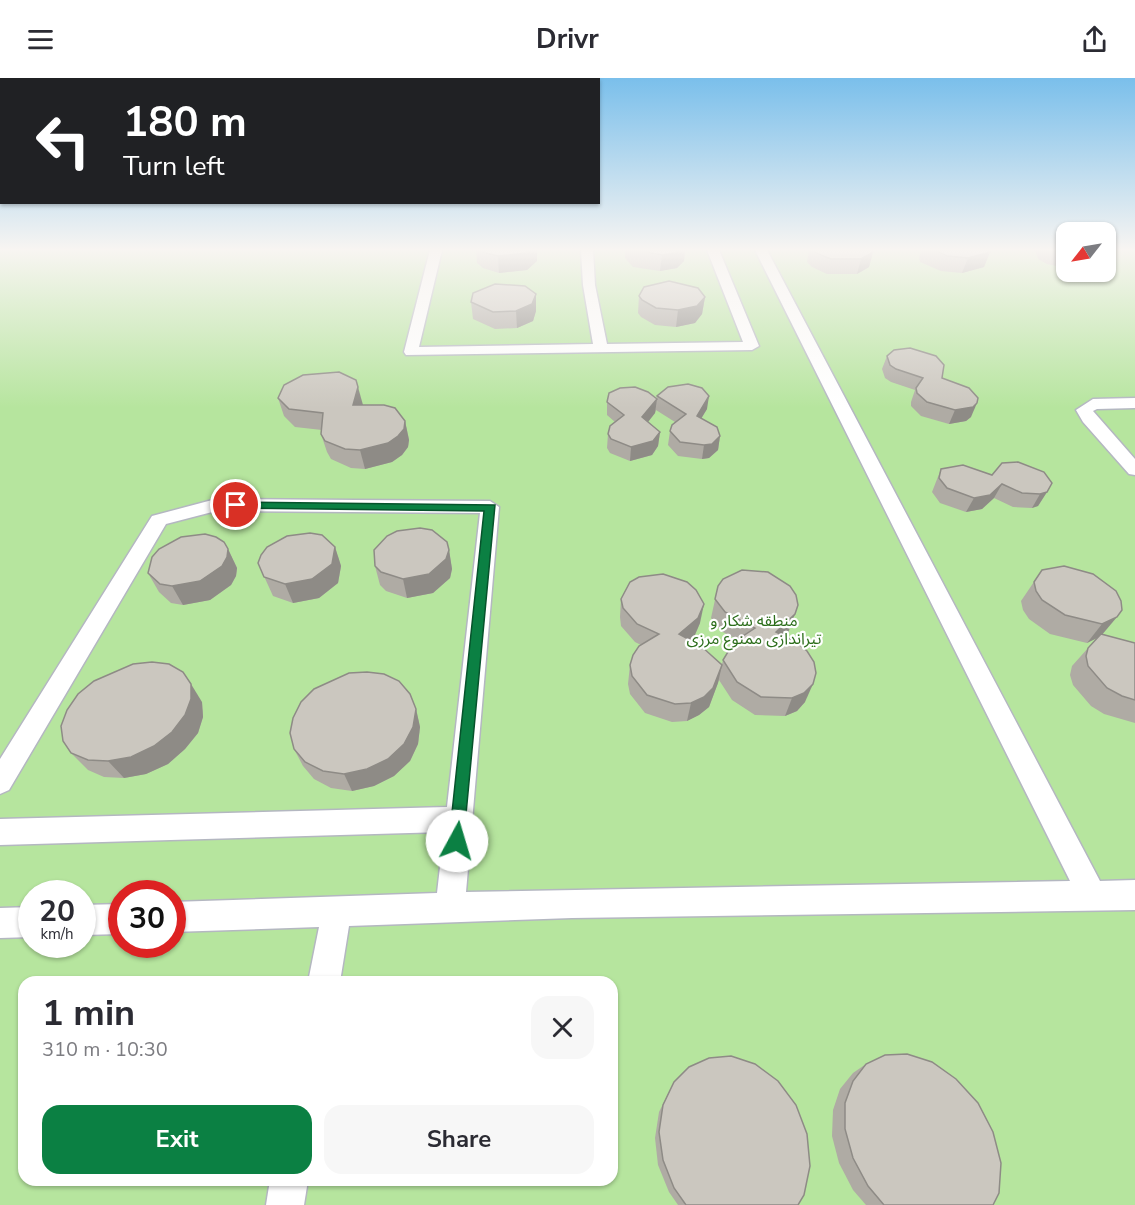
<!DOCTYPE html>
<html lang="en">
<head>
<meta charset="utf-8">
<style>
  body { margin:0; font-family:"Nunito Sans","Noto Sans Arabic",sans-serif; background:#f7f7f7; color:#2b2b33; height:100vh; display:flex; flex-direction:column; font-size:22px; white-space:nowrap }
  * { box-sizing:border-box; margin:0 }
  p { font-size:20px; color:#7c7c81 }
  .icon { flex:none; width:33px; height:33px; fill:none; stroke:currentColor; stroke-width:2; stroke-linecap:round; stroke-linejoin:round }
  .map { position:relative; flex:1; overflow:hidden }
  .panel { position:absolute; left:18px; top:898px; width:600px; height:210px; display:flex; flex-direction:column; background:#fff; border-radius:18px; box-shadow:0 2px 4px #0004 }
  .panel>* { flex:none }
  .banner { position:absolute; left:0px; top:0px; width:600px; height:126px; box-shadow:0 2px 4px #0004; background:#202124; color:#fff; overflow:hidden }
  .needle { width:39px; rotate:239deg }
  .fabs { position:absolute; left:1056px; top:144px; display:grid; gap:12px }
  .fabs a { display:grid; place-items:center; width:60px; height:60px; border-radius:12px; background:#fff; box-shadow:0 2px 4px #0004; font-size:30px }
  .speed { position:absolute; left:18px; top:802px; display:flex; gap:12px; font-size:30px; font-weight:700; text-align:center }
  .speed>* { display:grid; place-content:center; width:78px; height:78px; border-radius:50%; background:#fff; box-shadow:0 2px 4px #0004; line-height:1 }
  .speed small { font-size:15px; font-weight:400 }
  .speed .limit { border:9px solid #d22; background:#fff; color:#111 }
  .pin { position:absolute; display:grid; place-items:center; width:51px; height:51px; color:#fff; margin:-26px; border:3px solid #fff; border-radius:50%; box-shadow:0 2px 6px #0007 }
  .me { position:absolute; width:66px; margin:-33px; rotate:6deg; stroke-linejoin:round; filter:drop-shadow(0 0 4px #0008) }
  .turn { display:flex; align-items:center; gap:21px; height:126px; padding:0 24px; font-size:27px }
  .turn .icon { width:78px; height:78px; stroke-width:2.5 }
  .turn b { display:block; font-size:42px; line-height:51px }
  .round { display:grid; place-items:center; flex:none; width:63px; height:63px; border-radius:18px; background:#f7f7f7 }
  .overview { display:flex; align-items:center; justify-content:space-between; height:102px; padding:0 24px }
  h1 { font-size:36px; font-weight:700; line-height:45px }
  .cta { display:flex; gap:12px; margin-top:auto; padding:12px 24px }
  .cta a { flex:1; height:69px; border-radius:18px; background:#0b8043; color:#fff; font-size:24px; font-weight:700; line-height:69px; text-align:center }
  .cta a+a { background:#f7f7f7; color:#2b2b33 }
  header { display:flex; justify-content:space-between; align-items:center; height:78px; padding:0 24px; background:#fff; font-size:27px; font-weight:700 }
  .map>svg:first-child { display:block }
  .green { fill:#b6e59e; fill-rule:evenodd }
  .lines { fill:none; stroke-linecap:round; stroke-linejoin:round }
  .minor-casing { stroke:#b4b7c1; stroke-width:3 }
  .minor { fill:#fff; fill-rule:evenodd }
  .wall { fill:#afaba4 }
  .shaded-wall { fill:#8e8b86 }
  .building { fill:#cbc7bf; stroke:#8e8b86; stroke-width:1.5 }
  .route { fill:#0b8043; stroke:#07532c; stroke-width:1.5 }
  .labels { text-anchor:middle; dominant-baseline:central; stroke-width:4.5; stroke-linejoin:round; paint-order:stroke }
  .park-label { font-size:16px; fill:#2c6e1b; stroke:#fff }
</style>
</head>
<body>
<header><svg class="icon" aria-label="menu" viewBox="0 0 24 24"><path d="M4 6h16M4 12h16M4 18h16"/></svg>Drivr<svg class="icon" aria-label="share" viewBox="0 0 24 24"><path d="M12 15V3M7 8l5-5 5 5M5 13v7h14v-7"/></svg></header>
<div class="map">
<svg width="1135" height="1127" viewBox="0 0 1135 1127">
  <rect width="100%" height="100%" fill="#efe9e1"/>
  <!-- green -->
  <path class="green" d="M0,172H1066V194H1106V172H1135V1127H0ZM32,816H82V867H32ZM122,816H172V867H122ZM24,904H612V1102H24Z"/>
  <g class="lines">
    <defs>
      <g id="minor">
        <polygon points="430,172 442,172 419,269 593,266 583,207 581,172 593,172 595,207 607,266 743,264 707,172 719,172 759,268 752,272 406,277 404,274"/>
        <polygon points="755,172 767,172 1100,803 1135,802 1135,832 572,840 349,848 340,904 308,904 319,849 172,854 172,824 437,815 444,754 0,767 0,741 447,729 480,435 216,433 166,446 9,712 0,716 0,681 152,438 216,421 490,423 499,429 466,814 1070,803"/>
        <polygon points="1135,320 1135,330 1097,331 1093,333 1135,381 1135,397 1129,396 1083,344 1076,332 1093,321"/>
        <polygon points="122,826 122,856 82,857 82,827"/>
        <polygon points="32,829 32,859 0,860 0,830"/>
        <polygon points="270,1102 308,1102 304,1127 266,1127"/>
      </g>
    </defs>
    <!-- minor casing -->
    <use href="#minor" class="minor-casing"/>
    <!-- minor -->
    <use href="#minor" class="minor"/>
  </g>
  <!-- wall -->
  <g class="wall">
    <polygon points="476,172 537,172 537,183 527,192 499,195 483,190 477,185"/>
    <polygon points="625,172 685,172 684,183 677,190 660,193 633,189 625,180"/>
    <polygon points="809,172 871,172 873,174 869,189 857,196 827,196 812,189 807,184"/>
    <polygon points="921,172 988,172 990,174 984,189 962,195 941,193 920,184 919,180"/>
    <polygon points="1035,172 1066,172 1066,190 1047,186 1038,181"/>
    <polygon points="536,216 536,233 533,243 517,250 495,251 473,241 471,224"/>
    <polygon points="639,218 705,219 702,236 695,245 676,249 655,247 641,239 638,235"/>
    <polygon points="887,278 942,300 971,339 966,343 949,346 921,338 911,328 911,324 915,312 891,304 885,300 882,291"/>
    <polygon points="657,318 707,331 701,341 720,358 718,372 709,380 702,381 678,378 668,367 670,353 675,344 656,332 655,335 648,344 660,354 658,368 652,377 630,383 610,375 607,370 608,356 615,344 607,337 607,324 656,321"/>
    <polygon points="278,320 363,327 405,343 409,362 408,369 402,377 392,384 365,391 351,390 331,381 327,374 321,356 322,352 295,349 284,338"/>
    <polygon points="941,391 1047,414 1038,428 1032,430 1013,429 994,420 982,431 966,434 940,425 932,414"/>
    <polygon points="335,469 341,488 338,505 319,520 293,525 273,518 258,485"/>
    <polygon points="228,471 237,490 236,498 231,507 210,522 183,527 171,525 159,514 148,495"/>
    <polygon points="449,472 452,491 450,500 433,515 407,520 386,513 380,507 375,488"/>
    <polygon points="1042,492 1116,513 1102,556 1135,565 1135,645 1104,636 1091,628 1073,607 1070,597 1072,588 1097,560 1087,565 1050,556 1029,541 1023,532 1021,523"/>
    <polygon points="718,508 788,555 784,558 805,624 797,633 785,638 755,637 732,622 719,602 709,629 699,637 687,643 672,644 645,635 630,616 628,606 630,587 641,567 635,564 621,548 620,539 621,521 700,545 694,559 690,562 722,586 723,582 738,562 721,553 711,540"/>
    <polygon points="202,624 203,639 198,655 185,671 168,686 146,696 124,700 104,699 88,692 71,675"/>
    <polygon points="416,631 420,649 418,666 410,683 394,698 374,708 352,713 331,710 314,701 303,688 294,671"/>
    <polygon points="866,986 993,1127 866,1127 853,1112 839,1085 832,1058 833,1032 840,1011 853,995"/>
    <polygon points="674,1004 798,1127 678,1127 669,1114 658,1087 655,1060 659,1034"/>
  </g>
  <!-- shaded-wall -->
  <g class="shaded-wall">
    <polygon points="530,172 537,172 537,183 527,192 499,195 498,178"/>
    <polygon points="680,172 685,172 684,183 677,190 660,193 662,177"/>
    <polygon points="873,174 869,189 857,196 861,181"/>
    <polygon points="990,174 984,189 962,195 968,180"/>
    <polygon points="536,216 536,233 533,243 517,250 516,233"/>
    <polygon points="705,219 702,236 695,245 676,249 678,232"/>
    <polygon points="358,309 363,327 353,327"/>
    <polygon points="709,318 707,331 694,352 697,338"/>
    <polygon points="657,321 655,335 641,353 642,339"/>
    <polygon points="977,325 971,339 966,343 949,346 955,332"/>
    <polygon points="405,343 409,362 408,369 402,377 392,384 365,391 360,372"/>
    <polygon points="660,354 658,368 652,377 630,383 631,369"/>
    <polygon points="720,358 718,372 709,380 702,381 704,367"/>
    <polygon points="1002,406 994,420 982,431 966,434 974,420"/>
    <polygon points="1047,414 1038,428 1032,430 1040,416"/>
    <polygon points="335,469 341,488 338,505 319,520 293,525 285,506"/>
    <polygon points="228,471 237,490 236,498 231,507 210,522 183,527 172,508"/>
    <polygon points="449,472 452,491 450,500 433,515 407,520 403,501"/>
    <polygon points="704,526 700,545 694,559 676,575 679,556"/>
    <polygon points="795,536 788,555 770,573 776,554"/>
    <polygon points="1117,539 1101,558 1087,565 1102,546"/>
    <polygon points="722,587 718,605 709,629 699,637 687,643 691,625"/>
    <polygon points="191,606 202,624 203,639 198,655 185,671 168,686 146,696 124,700 108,683"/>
    <polygon points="813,606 805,624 797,633 785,638 792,620"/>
    <polygon points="416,631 420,649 418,666 410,683 394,698 374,708 352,713 344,696"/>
  </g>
  <!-- building -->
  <g class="building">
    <polygon points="480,172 530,172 526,175 498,178 482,174"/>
    <polygon points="635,172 680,172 679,174 662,177"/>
    <polygon points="814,172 871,172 873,174 861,181 831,181 816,175"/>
    <polygon points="934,172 988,172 990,174 968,180 947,178"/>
    <polygon points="669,203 698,210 705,219 697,228 678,232 656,230 642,222 639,218 644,209"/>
    <polygon points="495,206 525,208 536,216 532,226 516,233 493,234 471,224 473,215"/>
    <polygon points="910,270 936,278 944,287 942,300 969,310 978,320 977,325 973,329 955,332 927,324 917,315 916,310 923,300 896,291 890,287 887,278 894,272"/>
    <polygon points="339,294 356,302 358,309 353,327 384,327 395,330 405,343 404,351 398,358 388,365 360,372 345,371 325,363 321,356 323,335 289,331 278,320 284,307 303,297"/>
    <polygon points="688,306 702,310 709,318 697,338 717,349 720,358 712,366 704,367 680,364 670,353 672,347 686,336 657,318 668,309"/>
    <polygon points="635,309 648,314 657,321 642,339 660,354 653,363 631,369 611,361 608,356 610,348 624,337 607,324 609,315 620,310"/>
    <polygon points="1018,384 1044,394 1052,405 1047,414 1040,416 1022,415 1002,406 990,417 974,420 947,410 939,400 941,391 963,387 992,397 1002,385"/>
    <polygon points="420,450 432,452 447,464 449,472 446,481 429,496 403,501 381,494 375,488 374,472 387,458 397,453"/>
    <polygon points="310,455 322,457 335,469 332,486 312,501 285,506 264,499 258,485 261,477 267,469 287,458"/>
    <polygon points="205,456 216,459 224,464 228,471 227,479 222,488 200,503 172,508 160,506 148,495 152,479 159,471 181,459"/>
    <polygon points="1064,488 1093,496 1116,513 1121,523 1122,532 1117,539 1102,546 1065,537 1042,522 1036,513 1034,504 1042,492"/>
    <polygon points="742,492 768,494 790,508 796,517 798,527 795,536 776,554 796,564 807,573 814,584 816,595 813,606 804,615 792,620 761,619 737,604 723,582 734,564 755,550 725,534 715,521 718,508 723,501"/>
    <polygon points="663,496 687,504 696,512 704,526 698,540 679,556 701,568 722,587 713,610 704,619 691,625 675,626 647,617 632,598 630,587 633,577 639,568 659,556 637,546 623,530 621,521 630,504 639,499"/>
    <polygon points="1101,556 1135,565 1135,622 1122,618 1107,610 1088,588 1086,578 1088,570"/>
    <polygon points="152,584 169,586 183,594 191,606 191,621 185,637 172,654 154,668 131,679 108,683 88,682 71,675 63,663 61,648 67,632 78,616 94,603 133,586"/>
    <polygon points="367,594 384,596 399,603 410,616 416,631 413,649 404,666 388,681 367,691 344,696 323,693 305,684 294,671 290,655 293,640 301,624 314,611 349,595"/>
    <polygon points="907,976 932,984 956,1001 978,1025 993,1054 1001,1085 999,1115 993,1127 884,1127 868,1108 853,1080 845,1051 845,1025 853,1003 866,986 885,977"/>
    <polygon points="731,978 755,986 778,1003 796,1027 807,1056 810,1088 804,1117 798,1127 686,1127 674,1110 663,1082 659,1054 663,1027 674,1004 689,989 709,980"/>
  </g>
  <!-- sky -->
  <linearGradient id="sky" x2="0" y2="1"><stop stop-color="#7abfeb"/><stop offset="0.52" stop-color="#f8f5f2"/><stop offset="1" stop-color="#f8f5f2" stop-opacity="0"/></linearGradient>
  <rect width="1135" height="330" fill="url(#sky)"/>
  <!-- route -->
  <polygon class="route" points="236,424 495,427 463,768 457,771 451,768 449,763 484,433 232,430 232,425"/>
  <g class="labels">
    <!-- park labels -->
    <g class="park-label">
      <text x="754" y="543">منطقه شکار و<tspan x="754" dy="18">تیراندازی ممنوع مرزی</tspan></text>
    </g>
  </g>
</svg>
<div class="fabs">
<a><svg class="needle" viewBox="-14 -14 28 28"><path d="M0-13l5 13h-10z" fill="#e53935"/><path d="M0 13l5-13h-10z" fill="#7c7c81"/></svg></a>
</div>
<div class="speed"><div>20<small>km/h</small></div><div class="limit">30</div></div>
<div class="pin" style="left:236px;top:427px;background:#d93025"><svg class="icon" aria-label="arrive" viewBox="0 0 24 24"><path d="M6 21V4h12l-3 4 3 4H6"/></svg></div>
<svg class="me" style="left:457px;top:763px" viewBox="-20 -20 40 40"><circle r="19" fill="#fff"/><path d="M0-13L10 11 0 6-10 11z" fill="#0b8043"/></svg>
<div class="banner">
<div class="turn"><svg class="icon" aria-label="left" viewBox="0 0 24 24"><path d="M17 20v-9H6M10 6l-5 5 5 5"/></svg><div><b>180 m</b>Turn left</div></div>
</div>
<section class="panel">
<div class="overview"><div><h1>1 min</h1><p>310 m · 10:30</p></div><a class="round"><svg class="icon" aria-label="close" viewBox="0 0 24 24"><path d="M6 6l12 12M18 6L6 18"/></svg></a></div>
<div class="cta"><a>Exit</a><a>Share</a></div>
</section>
</div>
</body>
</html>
